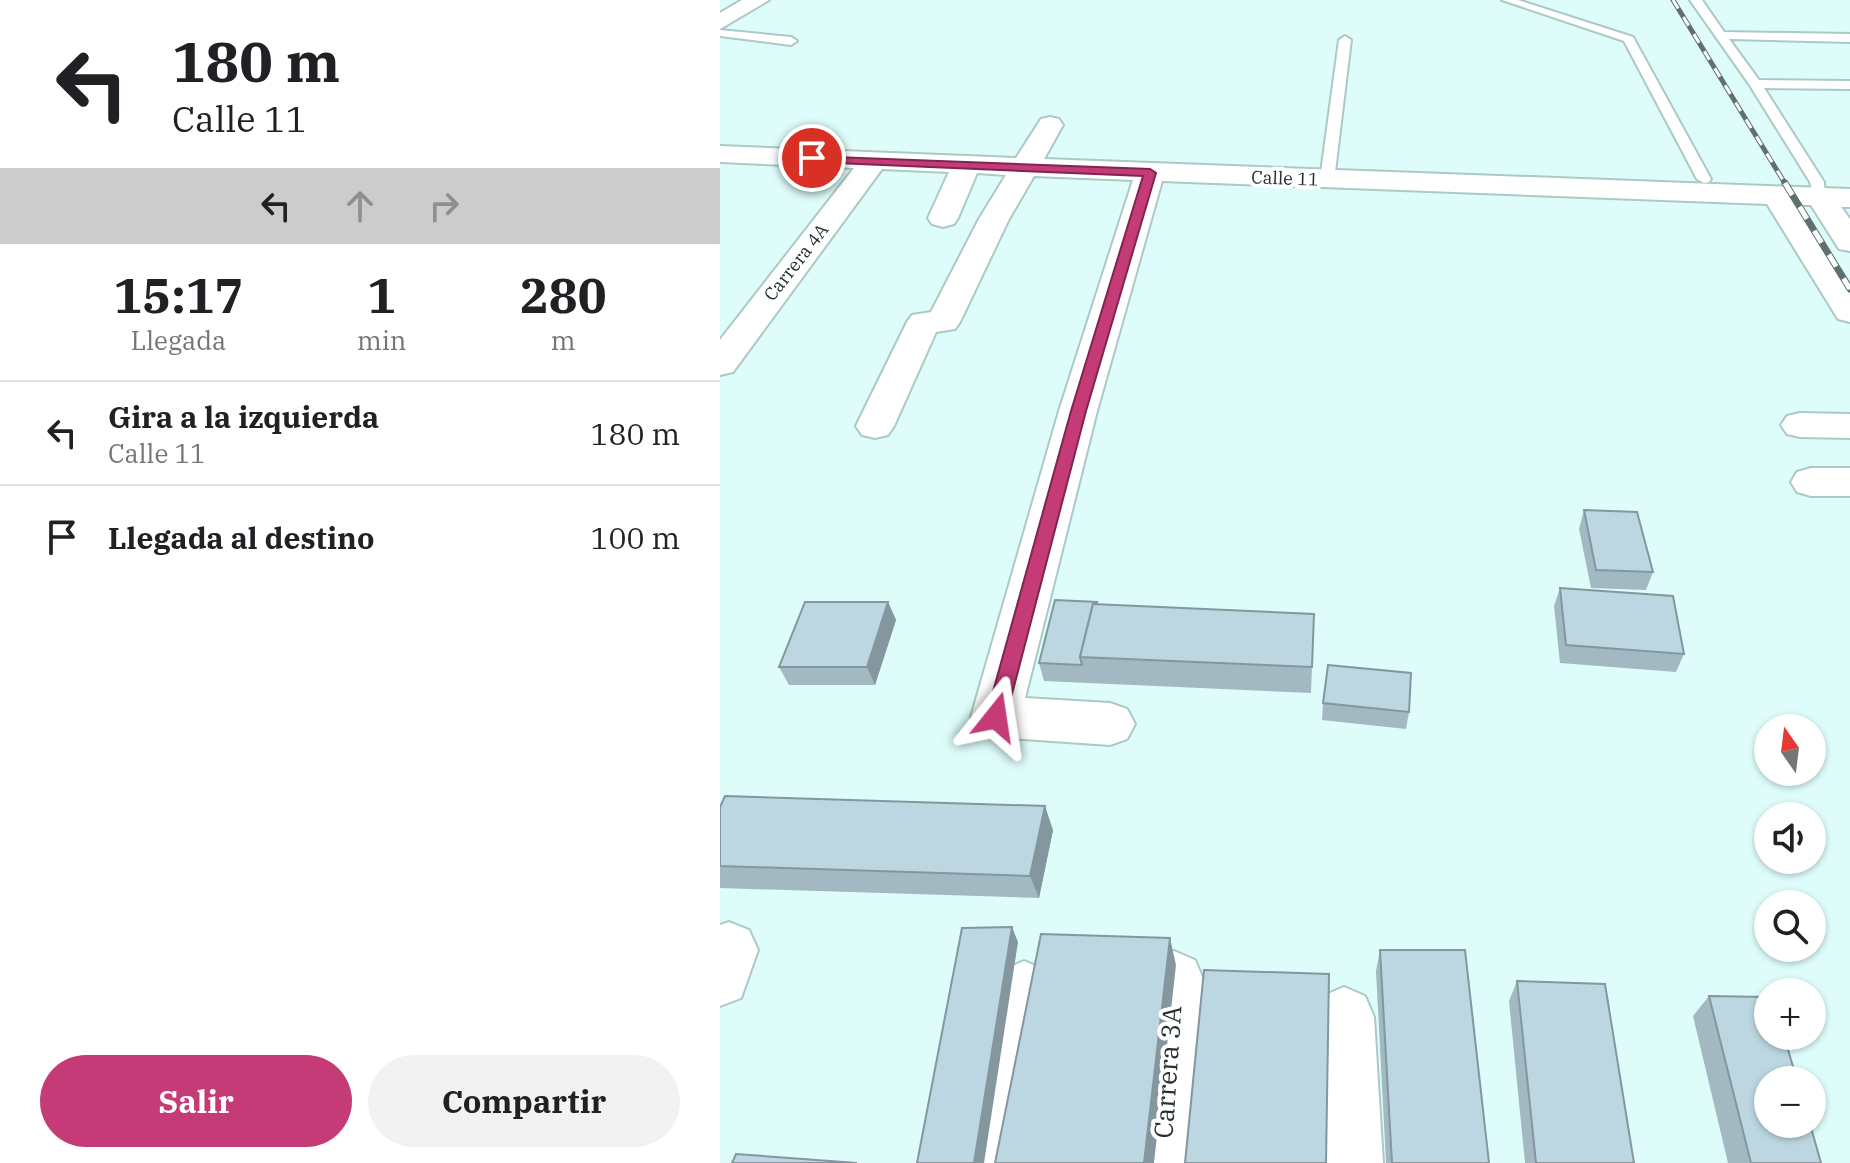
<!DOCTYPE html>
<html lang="es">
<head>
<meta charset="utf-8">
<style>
  body { margin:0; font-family:"IBM Plex Serif",serif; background:#f2f2f2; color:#202124; height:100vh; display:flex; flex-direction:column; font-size:30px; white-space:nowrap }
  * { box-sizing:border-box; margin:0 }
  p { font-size:26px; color:#757577 }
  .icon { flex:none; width:44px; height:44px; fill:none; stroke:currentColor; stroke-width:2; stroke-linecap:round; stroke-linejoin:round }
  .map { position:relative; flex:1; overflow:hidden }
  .drawer { display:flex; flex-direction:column; background:#fff; width:720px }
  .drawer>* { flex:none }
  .guide { background:#fff; color:#202124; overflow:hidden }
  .needle { width:52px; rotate:346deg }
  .controls { position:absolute; left:1034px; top:714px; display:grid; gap:16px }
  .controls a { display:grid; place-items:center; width:72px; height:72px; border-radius:50%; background:#fff; box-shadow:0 2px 6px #0004; font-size:40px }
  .pin { position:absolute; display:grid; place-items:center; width:68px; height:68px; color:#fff; margin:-34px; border:4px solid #fff; border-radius:50%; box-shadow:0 2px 8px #0007 }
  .me { position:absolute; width:88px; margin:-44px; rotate:15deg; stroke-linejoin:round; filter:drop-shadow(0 0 6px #0008) }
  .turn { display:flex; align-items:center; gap:28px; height:168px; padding:0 40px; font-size:36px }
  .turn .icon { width:104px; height:104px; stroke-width:2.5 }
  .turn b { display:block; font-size:56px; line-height:68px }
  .lanes { display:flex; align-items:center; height:76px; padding:0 40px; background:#0003; justify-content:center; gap:40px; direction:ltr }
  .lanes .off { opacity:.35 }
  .eta { display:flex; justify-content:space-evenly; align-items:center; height:136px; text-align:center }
  .eta b { font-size:48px; font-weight:800; line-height:56px }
  .action { display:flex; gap:16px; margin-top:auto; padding:16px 40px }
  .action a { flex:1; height:92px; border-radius:48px; background:#c43b78; color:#fff; font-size:32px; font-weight:800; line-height:92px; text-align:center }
  .action a+a { background:#f2f2f2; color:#202124 }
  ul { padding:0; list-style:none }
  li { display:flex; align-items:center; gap:24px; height:104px; padding:0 40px; border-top:2px solid #e0e0e0 }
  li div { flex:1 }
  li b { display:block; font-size:30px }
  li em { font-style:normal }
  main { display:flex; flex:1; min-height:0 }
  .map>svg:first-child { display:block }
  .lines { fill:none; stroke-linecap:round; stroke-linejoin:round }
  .service-casing { stroke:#abc9c5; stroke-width:4 }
  .minor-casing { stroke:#abc9c5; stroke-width:4 }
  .secondary-casing { stroke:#abc9c5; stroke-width:4 }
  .service { fill:#fff; fill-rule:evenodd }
  .minor { fill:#fff; fill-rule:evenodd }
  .secondary { fill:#fff; fill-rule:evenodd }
  .rail-far1-casing { stroke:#5f716f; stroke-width:5 }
  .rail-casing { stroke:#5f716f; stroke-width:7 }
  .rail-far1 { stroke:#fff; stroke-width:3; stroke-dasharray:10; stroke-linecap:butt }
  .rail { stroke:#fff; stroke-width:5; stroke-dasharray:14; stroke-linecap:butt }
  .wall { fill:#a2b9c2 }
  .shaded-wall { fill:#84969e }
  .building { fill:#bcd7e1; stroke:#84969e; stroke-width:2 }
  .route { fill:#c43b78; stroke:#7f264e; stroke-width:2 }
  .labels { text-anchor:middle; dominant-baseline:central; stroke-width:8; stroke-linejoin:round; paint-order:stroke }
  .far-street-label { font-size:18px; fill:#253130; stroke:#fff }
  .near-street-label { font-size:26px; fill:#253130; stroke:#fff }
</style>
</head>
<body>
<main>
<section class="drawer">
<div class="guide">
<div class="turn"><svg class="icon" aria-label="left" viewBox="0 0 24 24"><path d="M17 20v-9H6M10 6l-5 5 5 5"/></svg><div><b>180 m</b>Calle 11</div></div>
<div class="lanes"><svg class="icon" aria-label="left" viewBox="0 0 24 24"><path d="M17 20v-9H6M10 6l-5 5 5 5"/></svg><svg class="icon off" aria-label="ahead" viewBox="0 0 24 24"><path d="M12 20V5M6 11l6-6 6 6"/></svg><svg class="icon off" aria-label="right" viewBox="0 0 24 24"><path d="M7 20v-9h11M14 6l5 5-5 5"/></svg></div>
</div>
<div class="eta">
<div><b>15:17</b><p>Llegada</p></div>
<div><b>1</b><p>min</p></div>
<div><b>280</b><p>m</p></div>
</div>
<ul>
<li><svg class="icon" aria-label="left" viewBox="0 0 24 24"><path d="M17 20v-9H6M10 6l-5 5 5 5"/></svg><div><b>Gira a la izquierda</b><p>Calle 11</p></div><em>180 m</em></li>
<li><svg class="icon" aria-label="arrive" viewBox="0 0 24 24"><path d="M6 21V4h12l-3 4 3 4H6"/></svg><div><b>Llegada al destino</b></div><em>100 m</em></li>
</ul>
<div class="action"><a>Salir</a><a>Compartir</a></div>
</section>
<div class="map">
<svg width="1130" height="1163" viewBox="0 0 1130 1163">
  <rect width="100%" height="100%" fill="#defdfa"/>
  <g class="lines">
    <defs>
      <g id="service">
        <polygon points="782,0 798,0 913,37 991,179 989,182 984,183 977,179 904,41"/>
        <polygon points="970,0 982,0 1004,32 1130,34 1130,42 1009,39 1039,80 1130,81 1130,89 1044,88 1104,182 1105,200 1095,200 1090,182 1029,84"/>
        <polygon points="0,30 71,37 77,41 71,45 0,36"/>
        <polygon points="625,36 631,40 614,180 607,184 600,180 619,40"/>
      </g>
      <g id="minor">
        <polygon points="330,117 339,119 343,125 324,159 1130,189 1130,207 1121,207 1130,219 1130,251 1119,249 1091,205 1077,205 1130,286 1130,322 1118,319 1047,204 442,181 377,411 305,698 390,703 407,709 415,724 407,739 390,745 276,737 259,731 251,717 339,411 413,180 314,176 289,219 240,322 235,329 216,332 174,426 168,435 155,438 142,435 136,426 187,322 192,315 211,312 259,219 286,175 257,173 238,218 234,224 223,227 212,224 208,218 229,172 162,169 13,372 0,375 0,340 134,168 0,162 0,146 296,158 321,119"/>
        <polygon points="1080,413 1130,414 1130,438 1080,437 1067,434 1061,425 1067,416"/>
        <polygon points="1091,468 1130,468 1130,496 1091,496 1077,492 1071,482 1077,472"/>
        <polygon points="9,922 29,930 38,950 21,998 0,1006 0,925"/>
        <polygon points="454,951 475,960 484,981 474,1163 408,1163 424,981 433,960"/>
        <polygon points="304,961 325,970 334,991 312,1163 246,1163 274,991 283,970"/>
        <polygon points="624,987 645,996 654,1017 663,1163 597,1163 594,1017 603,996"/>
      </g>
      <polygon id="secondary" points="22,0 49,0 0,29 0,13"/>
    </defs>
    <!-- service casing -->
    <use href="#service" class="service-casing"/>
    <!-- minor casing -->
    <use href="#minor" class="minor-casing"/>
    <!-- secondary casing -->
    <use href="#secondary" class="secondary-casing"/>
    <!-- service -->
    <use href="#service" class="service"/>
    <!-- minor -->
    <use href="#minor" class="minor"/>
    <!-- secondary -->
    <use href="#secondary" class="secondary"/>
    <defs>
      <polyline id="rail-far1" points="953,0 1066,185"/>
      <polyline id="rail" points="1065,183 1130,289"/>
    </defs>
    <!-- rail-far1 casing -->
    <use href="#rail-far1" class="rail-far1-casing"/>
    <!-- rail casing -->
    <use href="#rail" class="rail-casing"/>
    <!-- rail-far1 -->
    <use href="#rail-far1" class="rail-far1"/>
    <!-- rail -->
    <use href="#rail" class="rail"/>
  </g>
  <!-- wall -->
  <g class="wall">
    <polygon points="864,510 933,572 926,590 871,588 859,529"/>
    <polygon points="840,588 964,654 956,672 840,663 834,606"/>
    <polygon points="168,602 176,620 155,685 69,685 59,667"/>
    <polygon points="377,602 377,604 594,614 591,693 324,681 319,663"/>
    <polygon points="603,703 689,712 686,729 602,720"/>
    <polygon points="0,807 333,830 319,898 0,888"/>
    <polygon points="660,950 769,1163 666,1163 656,971"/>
    <polygon points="797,981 914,1163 805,1163 789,1001"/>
    <polygon points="989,996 1101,1163 1008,1163 973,1016"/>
  </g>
  <!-- shaded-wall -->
  <g class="shaded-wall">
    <polygon points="168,602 176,620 155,685 147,667"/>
    <polygon points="325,806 333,830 319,898 310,876"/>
    <polygon points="292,927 298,942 264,1163 254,1163"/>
    <polygon points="450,938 456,965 434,1163 424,1163"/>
  </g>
  <!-- building -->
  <g class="building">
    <polygon points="864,510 917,512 933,572 876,570"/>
    <polygon points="840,588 953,596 964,654 846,645"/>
    <polygon points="335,600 377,602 376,604 373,604 360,657 362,665 319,663"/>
    <polygon points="85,602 168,602 147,667 59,667"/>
    <polygon points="373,604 594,614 592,667 360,657"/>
    <polygon points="608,665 691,673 689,712 603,703"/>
    <polygon points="5,796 325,806 310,876 0,866 0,807"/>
    <polygon points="292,927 254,1163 197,1163 242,928"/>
    <polygon points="321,934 450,938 424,1163 275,1163"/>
    <polygon points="660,950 745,950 769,1163 672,1163"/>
    <polygon points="484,970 609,974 606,1163 465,1163"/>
    <polygon points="797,981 885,984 914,1163 816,1163"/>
    <polygon points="989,996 1048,997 1048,1036 1064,1036 1077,1080 1048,1080 1048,1124 1090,1124 1101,1163 1031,1163"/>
    <polygon points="16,1154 137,1163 12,1163"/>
  </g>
  <!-- route -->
  <polygon class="route" points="88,156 430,169 436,173 366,411 286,717 283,723 276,726 269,723 266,717 351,411 423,176 92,162 86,158"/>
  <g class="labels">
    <!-- far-street labels -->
    <g class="far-street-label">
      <text transform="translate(565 178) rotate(2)">Calle 11</text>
      <text transform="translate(76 262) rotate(-52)">Carrera 4A</text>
    </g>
    <!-- near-street labels -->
    <g class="near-street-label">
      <text transform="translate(447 1072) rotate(-86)">Carrera 3A</text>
    </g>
  </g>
</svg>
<div class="controls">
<a><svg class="needle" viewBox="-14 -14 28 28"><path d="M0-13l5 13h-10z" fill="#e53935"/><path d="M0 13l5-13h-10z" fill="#757577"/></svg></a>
<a><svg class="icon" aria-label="sound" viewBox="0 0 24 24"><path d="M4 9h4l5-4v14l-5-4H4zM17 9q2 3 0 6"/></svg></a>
<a><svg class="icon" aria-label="search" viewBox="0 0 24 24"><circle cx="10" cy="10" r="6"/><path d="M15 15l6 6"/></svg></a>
<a>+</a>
<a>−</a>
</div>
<div class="pin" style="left:92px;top:158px;background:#d93025"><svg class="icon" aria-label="arrive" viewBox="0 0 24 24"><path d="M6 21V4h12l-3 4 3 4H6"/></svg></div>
<svg class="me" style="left:276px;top:717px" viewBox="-20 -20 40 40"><path d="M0-17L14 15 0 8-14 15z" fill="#c43b78" stroke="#fff" stroke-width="4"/></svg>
</div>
</main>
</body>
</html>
